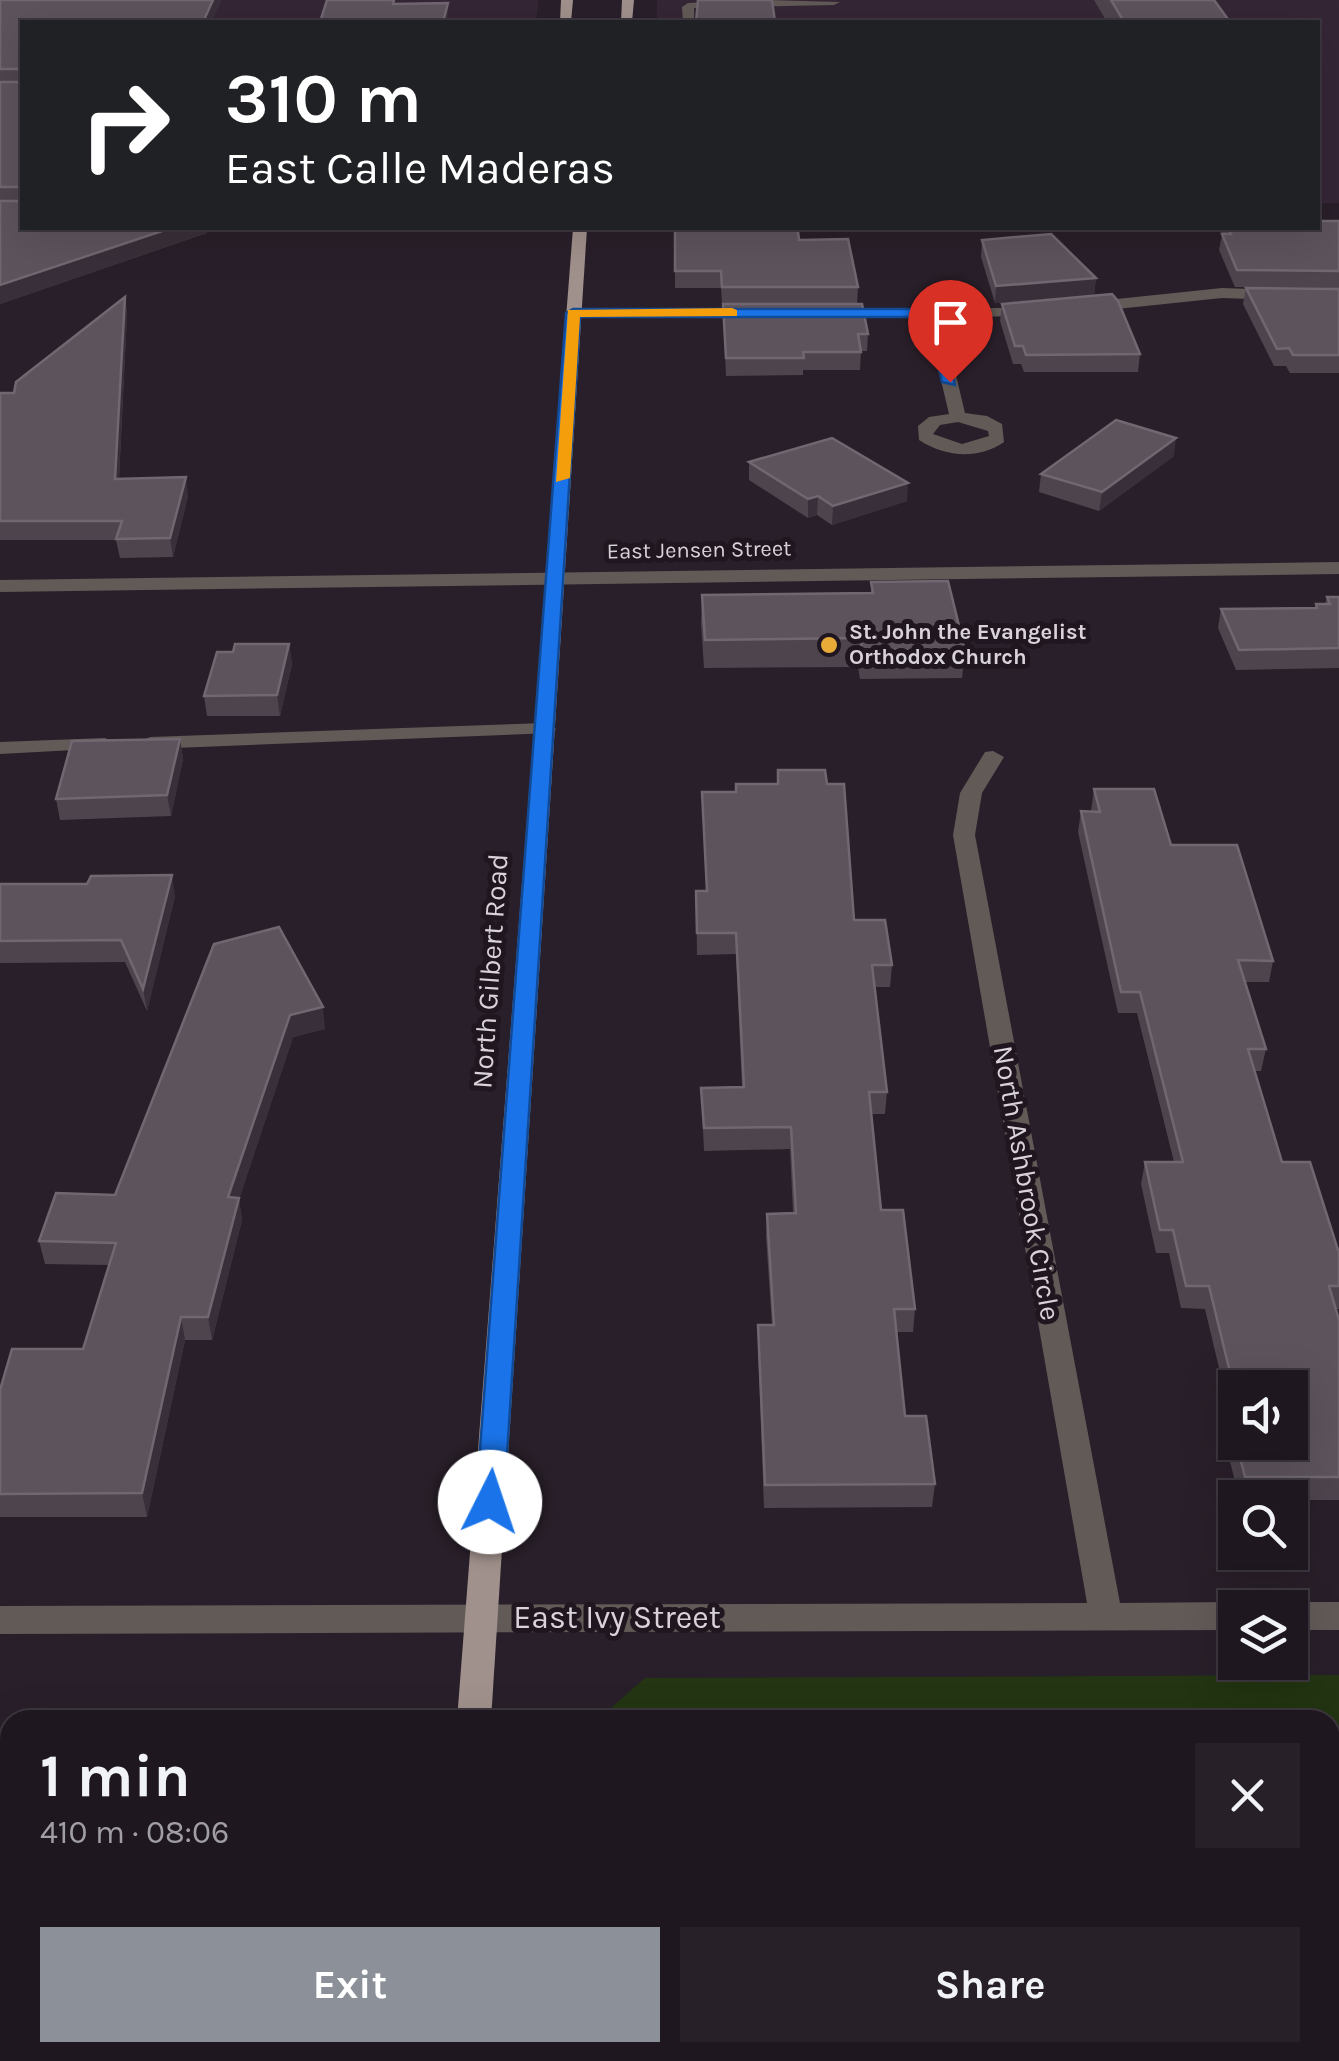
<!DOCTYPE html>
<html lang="en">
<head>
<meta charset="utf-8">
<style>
  body { margin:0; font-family:Karla,sans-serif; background:#272029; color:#f1f3f6; height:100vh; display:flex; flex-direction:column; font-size:38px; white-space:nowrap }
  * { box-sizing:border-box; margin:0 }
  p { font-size:32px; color:#a19fa5 }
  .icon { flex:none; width:55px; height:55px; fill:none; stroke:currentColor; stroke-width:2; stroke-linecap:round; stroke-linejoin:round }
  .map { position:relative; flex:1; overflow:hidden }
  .side { position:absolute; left:0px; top:1710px; width:1340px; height:352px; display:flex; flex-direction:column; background:#1f1720; border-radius:30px 30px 0 0; box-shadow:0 10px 40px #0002,0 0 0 2px #3c363e }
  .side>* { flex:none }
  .hud { position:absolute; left:20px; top:20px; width:1300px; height:210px; border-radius:0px; box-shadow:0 10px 40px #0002,0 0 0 2px #3c363e; background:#202124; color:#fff; overflow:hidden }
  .fabs { position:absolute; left:1218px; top:1370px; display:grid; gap:20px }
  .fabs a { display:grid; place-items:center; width:90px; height:90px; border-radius:0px; background:#1f1720; box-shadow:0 10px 40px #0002,0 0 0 2px #3c363e; font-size:50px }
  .pin { position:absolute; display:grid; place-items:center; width:85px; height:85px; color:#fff; margin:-102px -42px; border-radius:50% 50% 50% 0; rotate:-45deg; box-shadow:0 0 10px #0007 }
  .pin .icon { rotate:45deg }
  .me { position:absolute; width:110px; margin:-55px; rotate:4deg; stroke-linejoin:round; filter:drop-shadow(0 0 8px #0008) }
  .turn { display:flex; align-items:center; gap:35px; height:210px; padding:0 40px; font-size:45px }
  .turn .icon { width:130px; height:130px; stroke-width:2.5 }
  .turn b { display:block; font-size:70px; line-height:85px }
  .round { display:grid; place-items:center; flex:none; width:105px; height:105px; border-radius:0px; background:#272029 }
  .summary { display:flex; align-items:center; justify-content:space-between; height:170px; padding:0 40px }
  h1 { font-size:60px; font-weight:700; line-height:75px }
  .cta { display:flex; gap:20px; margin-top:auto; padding:20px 40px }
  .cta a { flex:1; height:115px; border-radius:0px; background:#8c9099; color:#fff; font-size:40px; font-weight:700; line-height:115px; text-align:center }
  .cta a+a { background:#272029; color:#f1f3f6 }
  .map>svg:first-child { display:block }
  .built { fill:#352636 }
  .green { fill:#233512 }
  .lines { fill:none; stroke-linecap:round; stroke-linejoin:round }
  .lane { fill:#625a57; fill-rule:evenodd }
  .street { fill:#625a57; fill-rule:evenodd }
  .primary { fill:#a1918c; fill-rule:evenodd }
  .wall { fill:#4e444e; fill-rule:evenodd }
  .shaded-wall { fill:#392f3a }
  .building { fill:#5d535d; stroke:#716771; stroke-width:2.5 }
  .route { fill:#1a73e8; stroke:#114b97; stroke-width:2.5 }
  .slow { fill:#f59e0b }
  .poi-dot { fill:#e9ab38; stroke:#1f1620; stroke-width:4 }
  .labels { text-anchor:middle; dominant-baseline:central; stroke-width:10; stroke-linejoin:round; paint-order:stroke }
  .far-street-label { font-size:22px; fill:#d9d2d9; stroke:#1f1620 }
  .far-poi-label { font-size:22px; font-weight:bold; fill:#d9d2d9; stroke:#1f1620; text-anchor:start }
  .street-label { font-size:28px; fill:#d9d2d9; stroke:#1f1620 }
  .near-street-label { font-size:32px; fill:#d9d2d9; stroke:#1f1620 }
</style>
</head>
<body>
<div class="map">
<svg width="1339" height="2061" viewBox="0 0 1339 2061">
  <rect width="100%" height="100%" fill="#291f2a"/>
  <!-- built -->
  <g class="built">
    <polygon points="0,0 539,0 536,22 22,22"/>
    <polygon points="657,0 1339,0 1339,203 1318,203 1318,22 657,22"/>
  </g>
  <!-- green -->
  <polygon class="green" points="1339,1675 1339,2061 586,2061 586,2052 1330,2052 1330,1720 597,1720 645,1678"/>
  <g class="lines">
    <!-- lane -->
    <g class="lane">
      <polygon points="767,0 840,2 834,5 694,8 694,22 683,22 682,7 688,3"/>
      <polygon points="545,723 552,725 556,729 552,733 150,749 139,743 150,737"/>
      <polygon points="105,738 116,744 112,748 0,754 0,742"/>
    </g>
    <!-- street -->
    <g class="street">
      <polygon points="1222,288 1339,292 1339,302 1222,298 1088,312 1080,307 1088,302"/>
      <polygon points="753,308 761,313 758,316 573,318 565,313 573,308"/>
      <path d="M833,308H1038V314L1033,316L942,317L965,413L987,416L1002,424L1004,442C978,460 945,457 919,440L918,426L929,417L949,414L926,317L828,316L825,313ZM958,422L988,431L989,436L962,444L933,434L940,425Z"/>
      <polygon points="1339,562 1339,574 0,592 0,580"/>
      <polygon points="993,751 1004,757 982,793 975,835 1120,1603 1235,1602 1247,1608 1235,1608 1235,1630 0,1634 0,1606 1087,1603 953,835 960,793 985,752"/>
      <polygon points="1290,1602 1339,1602 1339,1630 1290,1630 1290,1608 1278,1608"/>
    </g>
    <!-- primary -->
    <g class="primary">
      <polygon points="561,0 573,0 571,22 560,22"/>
      <polygon points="622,0 634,0 632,22 621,22"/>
      <polygon points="573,228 587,228 491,1720 457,1720"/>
      <polygon points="432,2052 470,2052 469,2061 431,2061"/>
    </g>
  </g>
  <!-- wall -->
  <g class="wall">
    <polygon points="0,0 221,0 211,22 22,22 22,228 207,228 207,233 0,304"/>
    <polygon points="1094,0 1236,0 1214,0 1230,22 1107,22"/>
    <polygon points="1339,221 1339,288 1235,287 1219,250 1222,235 1220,228 1318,228"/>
    <polygon points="675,228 799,240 858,287 857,304 722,304 721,288 675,288"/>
    <polygon points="982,240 1096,278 1094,295 995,303 981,257"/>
    <polygon points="1246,288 1339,289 1339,373 1290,373 1286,366 1274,366 1243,304"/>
    <polygon points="125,297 127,314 119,479 188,496 173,557 120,558 116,540 0,540 0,393 14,393"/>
    <polygon points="723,304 868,334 867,351 861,351 860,370 803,370 803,375 726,376"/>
    <polygon points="1002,304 1140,354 1138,372 1024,372 1021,364 1013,364 1000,321"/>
    <polygon points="1174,456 1099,511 1039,492 1041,474"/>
    <polygon points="749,462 907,501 832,525 817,515 808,518 749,480"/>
    <polygon points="871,582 965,650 962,678 860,679 858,667 704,668 701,623 702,595 871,593"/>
    <polygon points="1327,597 1339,597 1339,668 1236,670 1218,628 1221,609 1315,608 1316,604 1325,604"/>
    <polygon points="289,644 292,664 280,716 207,716 204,696"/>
    <polygon points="180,739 183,759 171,816 60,820 56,799"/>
    <polygon points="778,770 827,784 854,920 892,965 890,987 875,987 887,1092 885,1114 871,1114 881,1210 915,1309 913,1332 896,1332 905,1416 935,1484 932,1507 764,1508 758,1348 758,1325 772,1325 766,1236 767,1214 793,1213 790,1149 704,1151 701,1088 742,1087 736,954 697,955 696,891 706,891 702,792 735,792 777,784"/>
    <path d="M1094,789L1171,845L1273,961L1269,982H1244L1266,1049L1261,1071H1254L1282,1162L1339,1253V1309H1336L1339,1320V1500H1290V1498H1239L1224,1437L1230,1414L1205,1309L1181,1308L1169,1253H1156L1141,1184L1145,1162H1174L1137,1013H1118L1078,832L1081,811H1091ZM1235,1388L1290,1442H1235Z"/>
    <polygon points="0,884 175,896 147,1011 125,962 0,963"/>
    <polygon points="214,944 325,1029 293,1037 239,1199 242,1220 212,1340 185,1340 147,1517 0,1517 0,1390 83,1349 109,1265 45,1264 39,1241 115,1195"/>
  </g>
  <!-- shaded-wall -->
  <g class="shaded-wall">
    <polygon points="213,0 221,0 211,22 203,22"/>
    <polygon points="448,3 448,22 443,22"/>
    <polygon points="171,228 207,228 207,233 0,304 0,285"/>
    <polygon points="1096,278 1094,295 995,303 996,286"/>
    <polygon points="125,297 127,314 118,497 115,479"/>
    <polygon points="1176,438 1174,456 1099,511 1102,492"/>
    <polygon points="186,477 188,496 173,557 170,538"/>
    <polygon points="908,483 907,501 832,525 833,506"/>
    <polygon points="818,496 817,515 808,518 808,499"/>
    <polygon points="289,644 292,664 280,716 277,695"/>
    <polygon points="180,739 183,759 171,816 167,795"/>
    <polygon points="172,875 175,896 147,1011 143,989"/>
    <polygon points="323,1007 325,1029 293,1037 239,1199 242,1220 212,1340 208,1317 228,1197 290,1015"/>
    <polygon points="181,1317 185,1340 147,1517 142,1493"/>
    <polygon points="107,2052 116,2052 115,2061 106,2061"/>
  </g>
  <!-- building -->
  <g class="building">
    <polygon points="0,0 213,0 203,22 22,22 22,228 171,228 0,285 0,201 22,201 22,187 0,187 0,82 22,82 22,69 0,69"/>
    <polygon points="327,0 394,0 393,4 448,3 443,22 320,22"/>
    <polygon points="698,0 772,0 775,22 696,22"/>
    <polygon points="1111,0 1214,0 1230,22 1124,22"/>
    <polygon points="1318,221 1339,221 1339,271 1237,270 1222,234 1231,234 1228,228 1318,228"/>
    <polygon points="675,228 798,231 799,240 848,239 858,287 722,287 721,271 675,271"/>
    <polygon points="1051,234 1096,278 996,286 982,240"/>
    <polygon points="1246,288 1339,289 1339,355 1293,355 1289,348 1277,349"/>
    <polygon points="1112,294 1118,301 1140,354 1026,355 1023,346 1015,346 1002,304"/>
    <polygon points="125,297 115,479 186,477 170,538 116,539 122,521 0,521 0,393 14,393 16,382"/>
    <polygon points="723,304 862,304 868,334 858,334 861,352 803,352 804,358 726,358"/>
    <polygon points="1116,420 1176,438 1102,492 1041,474"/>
    <polygon points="832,438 908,483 833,506 818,496 808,499 749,462"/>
    <polygon points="948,581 965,650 862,650 860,638 705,640 702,595 873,593 871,582"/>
    <polygon points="1327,597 1339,597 1339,648 1239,650 1221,609 1317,608 1316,604 1330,604"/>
    <polygon points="235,644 289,644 277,695 204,696 217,652 233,652"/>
    <polygon points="180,739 167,795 56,799 72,741"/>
    <polygon points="778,770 825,770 827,784 844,784 854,920 885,920 892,965 872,965 887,1092 869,1092 881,1210 903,1210 915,1309 894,1309 905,1416 926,1416 935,1484 765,1485 758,1325 774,1325 767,1214 796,1213 791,1127 704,1128 701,1088 744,1087 736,933 697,933 696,891 707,891 702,792 736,792 736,784 778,784"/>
    <polygon points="1094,789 1154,789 1171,845 1237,845 1273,961 1238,960 1266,1049 1248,1049 1282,1162 1310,1162 1339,1253 1339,1286 1329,1286 1339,1320 1339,1477 1245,1477 1236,1442 1290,1442 1290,1388 1235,1388 1235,1393 1209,1286 1186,1286 1173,1230 1160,1230 1145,1162 1183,1162 1140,992 1121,992 1081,811 1100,812"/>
    <polygon points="172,875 143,989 121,940 0,941 0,884 87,884 91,876"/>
    <polygon points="279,927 323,1007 290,1015 228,1197 239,1198 208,1317 181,1317 142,1493 0,1494 0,1390 12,1349 83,1349 116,1243 39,1241 56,1193 115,1195 214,944"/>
    <polygon points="1230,1414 1235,1415 1235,1437"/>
    <polygon points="10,1730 10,2052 107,2052 106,2061 0,2061 0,1731"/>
  </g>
  <!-- route -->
  <polygon class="route" points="933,309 940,313 955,385 942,382 927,317 580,317 504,1502 500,1510 490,1513 480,1510 476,1502 566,313 573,309"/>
  <!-- slow -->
  <polygon class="slow" points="732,308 737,310 737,316 580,317 570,478 556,482 568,310"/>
  <!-- markers -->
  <circle class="poi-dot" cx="829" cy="645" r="10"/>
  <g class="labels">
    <!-- far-street labels -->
    <g class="far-street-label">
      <text transform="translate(699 550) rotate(-1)">East Jensen Street</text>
    </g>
    <!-- far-poi labels -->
    <g class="far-poi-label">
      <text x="849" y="632">St. John the Evangelist<tspan x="849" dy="25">Orthodox Church</tspan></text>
    </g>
    <!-- street labels -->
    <g class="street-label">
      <text transform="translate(490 971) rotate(-86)">North Gilbert Road</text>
      <text transform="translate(1027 1183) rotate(80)">North Ashbrook Circle</text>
    </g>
    <!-- near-street labels -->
    <g class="near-street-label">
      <text x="617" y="1617">East Ivy Street</text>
    </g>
  </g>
</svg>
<div class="fabs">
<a><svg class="icon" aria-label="sound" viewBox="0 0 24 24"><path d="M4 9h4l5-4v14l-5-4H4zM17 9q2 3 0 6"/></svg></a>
<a><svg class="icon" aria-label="search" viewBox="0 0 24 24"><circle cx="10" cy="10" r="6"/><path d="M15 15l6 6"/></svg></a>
<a><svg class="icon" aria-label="layers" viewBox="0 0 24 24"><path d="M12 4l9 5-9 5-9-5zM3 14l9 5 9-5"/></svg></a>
</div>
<div class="pin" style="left:950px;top:382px;background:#d93025"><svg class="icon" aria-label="arrive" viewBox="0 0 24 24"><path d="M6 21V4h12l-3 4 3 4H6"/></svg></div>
<svg class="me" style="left:490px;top:1502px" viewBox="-20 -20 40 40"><circle r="19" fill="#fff"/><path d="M0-13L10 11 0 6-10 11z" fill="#1a73e8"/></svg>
<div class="hud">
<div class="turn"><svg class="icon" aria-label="right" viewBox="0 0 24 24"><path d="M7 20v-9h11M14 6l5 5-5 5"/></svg><div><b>310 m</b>East Calle Maderas</div></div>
</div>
<section class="side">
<div class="summary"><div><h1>1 min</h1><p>410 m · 08:06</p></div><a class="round"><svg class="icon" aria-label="close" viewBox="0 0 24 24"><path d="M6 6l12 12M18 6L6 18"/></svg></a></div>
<div class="cta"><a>Exit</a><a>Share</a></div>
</section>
</div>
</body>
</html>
